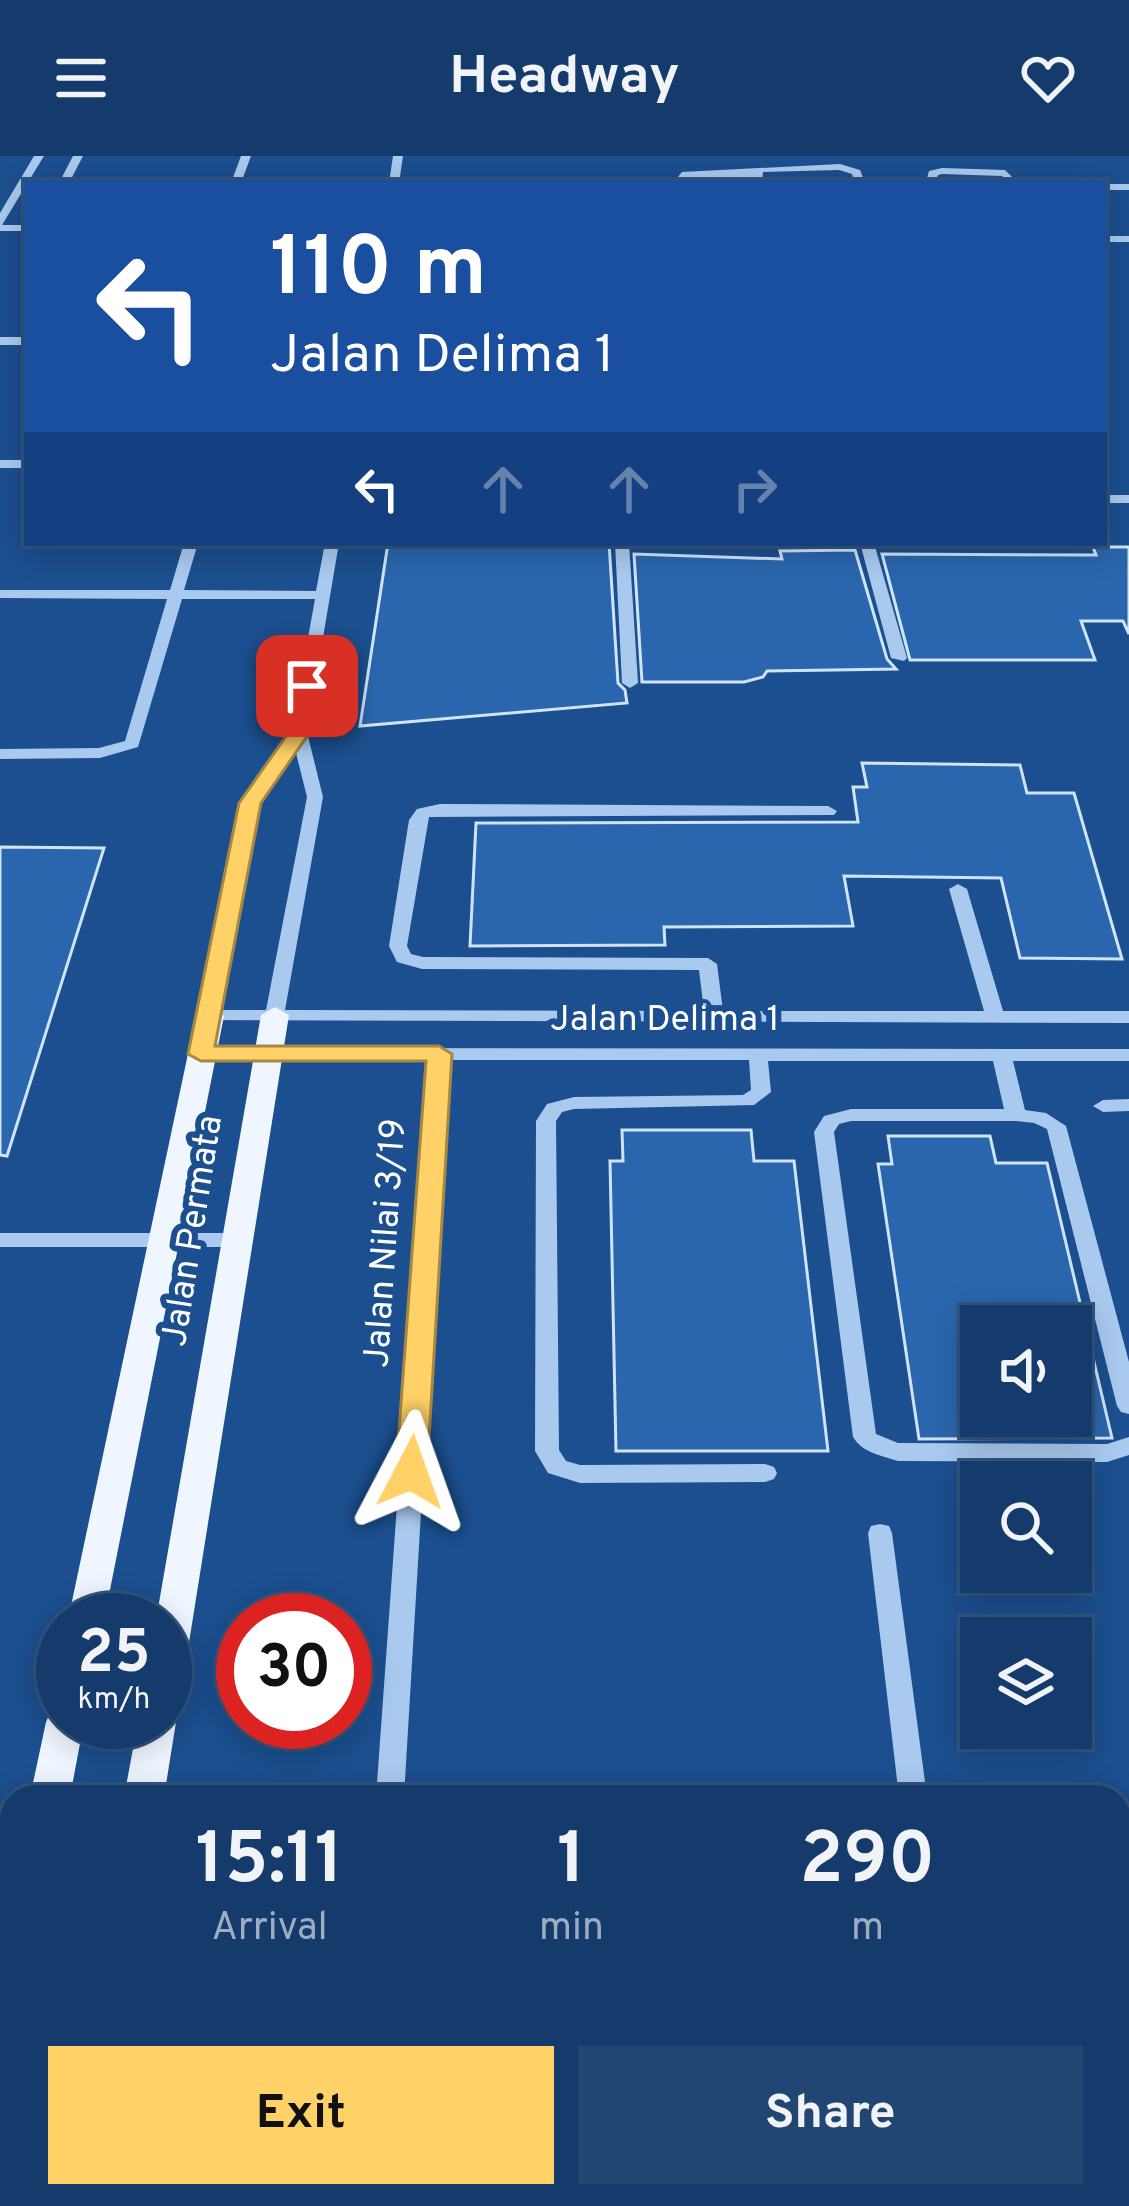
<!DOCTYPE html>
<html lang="en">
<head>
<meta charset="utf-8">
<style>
  body { margin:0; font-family:Overpass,sans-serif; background:#214673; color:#f1f3f6; height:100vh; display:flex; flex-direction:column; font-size:45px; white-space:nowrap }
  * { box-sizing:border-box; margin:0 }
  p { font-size:39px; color:#9dadc1 }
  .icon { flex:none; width:66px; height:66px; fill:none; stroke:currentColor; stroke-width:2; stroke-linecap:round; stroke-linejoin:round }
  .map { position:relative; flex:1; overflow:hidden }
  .side { position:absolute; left:0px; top:1629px; width:1131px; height:423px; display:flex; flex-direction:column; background:#143b6b; border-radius:36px 36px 0 0; box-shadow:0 6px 30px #0003,0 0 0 3px #33557e }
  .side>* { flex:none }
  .top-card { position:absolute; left:24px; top:24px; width:1083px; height:366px; border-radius:0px; box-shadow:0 6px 30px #0003,0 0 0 3px #33557e; background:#1a4fa0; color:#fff; overflow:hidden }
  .controls { position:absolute; left:960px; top:1149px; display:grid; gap:24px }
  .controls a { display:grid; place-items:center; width:132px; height:132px; border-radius:0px; background:#143b6b; box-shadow:0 6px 30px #0003,0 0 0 3px #33557e; font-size:60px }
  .speed { position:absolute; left:36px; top:1437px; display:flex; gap:24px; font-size:60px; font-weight:700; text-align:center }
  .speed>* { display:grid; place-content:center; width:156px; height:156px; border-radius:50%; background:#143b6b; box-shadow:0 6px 30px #0003,0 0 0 3px #33557e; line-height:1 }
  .speed small { font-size:30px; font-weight:400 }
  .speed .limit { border:18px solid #d22; background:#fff; color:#111 }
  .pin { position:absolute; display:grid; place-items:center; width:102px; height:102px; color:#fff; margin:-51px; border-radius:24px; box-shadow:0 6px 18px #0006 }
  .me { position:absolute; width:132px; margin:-66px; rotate:4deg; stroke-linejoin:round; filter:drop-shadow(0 0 9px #0008) }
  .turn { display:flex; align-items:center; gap:42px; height:252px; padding:0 48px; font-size:54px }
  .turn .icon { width:156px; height:156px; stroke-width:2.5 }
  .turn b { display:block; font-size:84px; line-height:102px }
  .lanes { display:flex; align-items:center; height:114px; padding:0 48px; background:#0003; justify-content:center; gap:60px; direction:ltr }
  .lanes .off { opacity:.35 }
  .eta { display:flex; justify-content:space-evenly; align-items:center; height:204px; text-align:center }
  .eta b { font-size:72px; font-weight:700; line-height:84px }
  .cta { display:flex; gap:24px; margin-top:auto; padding:24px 48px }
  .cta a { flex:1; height:138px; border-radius:0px; background:#ffd166; color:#111; font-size:48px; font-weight:700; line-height:138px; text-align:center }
  .cta a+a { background:#214673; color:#f1f3f6 }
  header { display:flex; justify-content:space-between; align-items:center; height:156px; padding:0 48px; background:#143b6b; font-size:54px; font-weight:700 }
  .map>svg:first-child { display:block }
  .building { fill:#2a66ad; stroke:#cfe3fa; stroke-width:3; fill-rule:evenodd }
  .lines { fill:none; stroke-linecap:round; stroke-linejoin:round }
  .minor { fill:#a9c9ee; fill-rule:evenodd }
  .major { fill:#f0f6ff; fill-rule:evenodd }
  .route { fill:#ffd166; stroke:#a68842; stroke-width:3 }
  .labels { text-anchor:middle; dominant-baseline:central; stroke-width:12; stroke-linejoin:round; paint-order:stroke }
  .street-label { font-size:36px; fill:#fff; stroke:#1b4f8f }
</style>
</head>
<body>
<header><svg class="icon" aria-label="menu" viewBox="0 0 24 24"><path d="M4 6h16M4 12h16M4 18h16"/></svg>Headway<svg class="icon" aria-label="heart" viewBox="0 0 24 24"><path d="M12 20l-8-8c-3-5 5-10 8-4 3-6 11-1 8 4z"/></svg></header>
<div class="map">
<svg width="1129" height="2050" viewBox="0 0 1129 2050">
  <rect width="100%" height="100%" fill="#1b4f8f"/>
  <!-- building -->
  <g class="building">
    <polygon points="388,387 609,387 618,527 625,534 627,547 360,570"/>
    <polygon points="1093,391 1129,391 1129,478 1123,465 1081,465 1095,504 910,504 882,398 1096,399"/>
    <polygon points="855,394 887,503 896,513 767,515 763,521 744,526 642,526 634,398 782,403 780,395"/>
    <polygon points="862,607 1020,609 1027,637 1074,637 1122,803 1020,802 1001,722 844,720 853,770 664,771 665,789 470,790 476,667 858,666 853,631 867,631"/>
    <polygon points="0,691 104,692 7,1000 0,999"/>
    <polygon points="622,974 751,974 754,1005 794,1005 828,1295 616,1295 610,1005 623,1005"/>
    <path d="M888,980H990L996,1007H1047L1112,1282L919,1283L878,1008H892ZM981,1170H1071V1260H981Z"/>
  </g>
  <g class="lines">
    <!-- minor -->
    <g class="minor">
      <polygon points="34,0 44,0 2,69 27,69 27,75 0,75 0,57"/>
      <polygon points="73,0 83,0 69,27 59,27"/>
      <polygon points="241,0 251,0 241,27 231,27"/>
      <polygon points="393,0 403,0 399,27 389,27"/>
      <polygon points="840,8 860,14 865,27 855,27 852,18 839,14 763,16 762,27 752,27 752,21 691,21 686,22 683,27 673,27 682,16"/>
      <polygon points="942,12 1005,14 1018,27 1008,27 1002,20 942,18 938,19 936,27 891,27 927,22 929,15"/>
      <rect x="1104" y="28" width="25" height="6"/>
      <rect x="1104" y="80" width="25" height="6"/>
      <rect x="0" y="181" width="27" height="8"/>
      <rect x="0" y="304" width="27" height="8"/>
      <rect x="1104" y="339" width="25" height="8"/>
      <path d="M184,387H198L184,434L316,435L325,387H339L307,576L323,641L285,854L704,855L699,814L422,813L397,806L389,790L409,664L417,653L440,648L828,650L837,655L834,659L429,661L407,790L411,798L423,801L708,802L717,808L723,855H984L949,733L958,728L967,733L1003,855H1129V867L203,864L200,860L242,647L291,576L315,443H182L138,591L100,602L0,603V593L99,592L125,585L167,443L0,442V434H170ZM295,593L307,641L266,854H221L258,647Z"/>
      <polygon points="615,387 629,387 638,527 630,532 622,527"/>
      <polygon points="860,387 874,387 907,502 904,505 891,502"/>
      <path d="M201,892L1129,893V905H1013L1025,954L1046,957L1066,970L1129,1206V1258L1121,1256L1117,1250L1047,973L1034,967L1016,965H851L839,968L834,976L876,1278L898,1287L1107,1288L1129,1281V1299L1107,1306L898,1305C880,1299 863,1297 853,1281L814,976L824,960L851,953H1004L993,905H768L771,936L754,949L574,953L562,956L556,965L559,1294L566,1305L580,1309L765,1308L774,1311L777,1317L774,1323L765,1326L580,1327L548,1317L535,1295L536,965L547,948L574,941L743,939L751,934L749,904H448L404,1641H376L429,904L194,902L191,898Z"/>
      <polygon points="1129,943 1129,955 1103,956 1093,950 1103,944"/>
      <polygon points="0,1077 239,1077 250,1084 239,1091 0,1091"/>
      <polygon points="880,1368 889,1370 892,1377 927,1641 899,1641 868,1377 871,1370"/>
      <rect x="1119" y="1873" width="10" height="28"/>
      <polygon points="1119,2030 1129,2030 1129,2050 0,2050 0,2032 12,2032 12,2040 1119,2040"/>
    </g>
    <!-- major -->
    <g class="major">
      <polygon points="275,851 289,859 184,1518 178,1528 165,1533 165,1464 156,1464 261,859"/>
      <polygon points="210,852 224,860 104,1464 68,1464 196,860"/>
      <polygon points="63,1551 63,1566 84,1566 70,1641 30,1641 46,1566 51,1555"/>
      <polygon points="165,1553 176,1566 164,1641 124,1641 138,1566 165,1566"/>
      <polygon points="12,1808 12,1901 0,1906 0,1813"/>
      <polygon points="53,2040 99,2040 98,2050 52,2050"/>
    </g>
  </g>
  <!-- route -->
  <polygon class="route" points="307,524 317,530 310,576 261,647 215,890 439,890 452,898 427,1316 422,1324 400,1324 396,1316 426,905 201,905 188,898 239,647 289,576 297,530"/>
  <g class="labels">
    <!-- street labels -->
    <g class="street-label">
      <text x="665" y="865">Jalan Delima 1</text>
      <text transform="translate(194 1075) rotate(-81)">Jalan Permata</text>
      <text transform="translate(387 1087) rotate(-86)">Jalan Nilai 3/19</text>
    </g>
  </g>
</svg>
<div class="controls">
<a><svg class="icon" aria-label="sound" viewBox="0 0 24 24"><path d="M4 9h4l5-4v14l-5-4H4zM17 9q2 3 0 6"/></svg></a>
<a><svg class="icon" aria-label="search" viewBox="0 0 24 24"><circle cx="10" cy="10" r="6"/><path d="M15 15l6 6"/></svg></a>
<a><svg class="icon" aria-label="layers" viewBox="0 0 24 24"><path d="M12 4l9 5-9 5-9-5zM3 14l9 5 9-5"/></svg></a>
</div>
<div class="speed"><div>25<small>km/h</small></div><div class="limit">30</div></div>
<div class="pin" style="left:307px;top:530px;background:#d93025"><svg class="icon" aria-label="arrive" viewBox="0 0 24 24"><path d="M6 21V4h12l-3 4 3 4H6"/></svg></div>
<svg class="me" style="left:411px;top:1316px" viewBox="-20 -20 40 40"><path d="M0-17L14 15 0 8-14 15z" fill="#ffd166" stroke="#fff" stroke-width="4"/></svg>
<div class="top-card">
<div class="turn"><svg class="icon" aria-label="left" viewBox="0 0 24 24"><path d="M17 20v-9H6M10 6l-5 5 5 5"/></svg><div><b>110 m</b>Jalan Delima 1</div></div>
<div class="lanes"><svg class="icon" aria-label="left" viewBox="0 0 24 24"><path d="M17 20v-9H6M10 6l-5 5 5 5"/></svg><svg class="icon off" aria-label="ahead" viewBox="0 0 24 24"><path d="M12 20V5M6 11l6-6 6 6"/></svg><svg class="icon off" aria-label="ahead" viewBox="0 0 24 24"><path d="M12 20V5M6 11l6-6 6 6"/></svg><svg class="icon off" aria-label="right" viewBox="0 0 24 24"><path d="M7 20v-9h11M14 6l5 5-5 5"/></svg></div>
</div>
<section class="side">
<div class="eta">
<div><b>15:11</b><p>Arrival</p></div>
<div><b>1</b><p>min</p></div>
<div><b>290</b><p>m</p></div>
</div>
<div class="cta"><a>Exit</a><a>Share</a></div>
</section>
</div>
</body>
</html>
